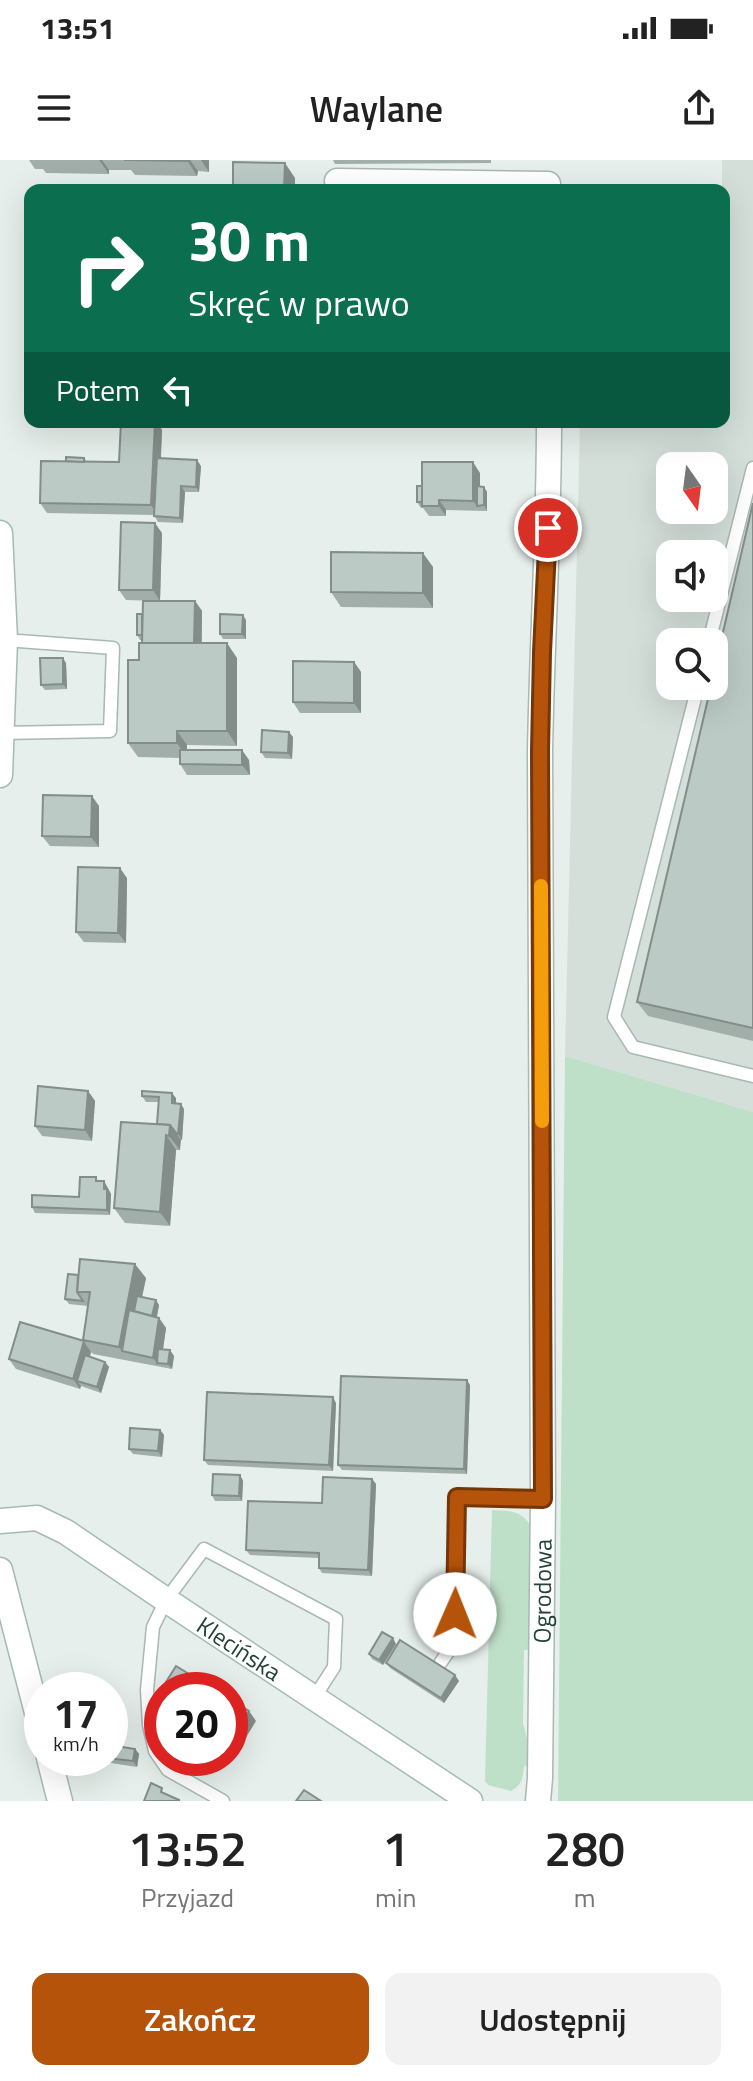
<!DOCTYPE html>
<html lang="pl">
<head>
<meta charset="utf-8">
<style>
  body { margin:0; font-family:"Titillium Web",sans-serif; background:#f2f2f2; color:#222; height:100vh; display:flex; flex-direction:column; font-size:30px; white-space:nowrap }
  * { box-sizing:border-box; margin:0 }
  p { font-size:26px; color:#767676 }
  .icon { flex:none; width:44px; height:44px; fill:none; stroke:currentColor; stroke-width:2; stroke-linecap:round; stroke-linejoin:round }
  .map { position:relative; height:1641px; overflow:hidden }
  .side { display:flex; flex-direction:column; background:#fff; flex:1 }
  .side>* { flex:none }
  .hud { position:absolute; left:24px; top:24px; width:706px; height:244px; border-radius:16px; box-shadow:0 8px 32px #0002; background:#0b6e4f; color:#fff; overflow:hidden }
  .needle { width:52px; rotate:166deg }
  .buttons { position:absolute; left:656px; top:292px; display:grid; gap:16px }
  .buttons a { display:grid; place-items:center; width:72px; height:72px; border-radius:16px; background:#fff; box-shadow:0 8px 32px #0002; font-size:40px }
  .speed { position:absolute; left:24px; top:1512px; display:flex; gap:16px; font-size:40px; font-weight:700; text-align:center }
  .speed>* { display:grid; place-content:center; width:104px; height:104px; border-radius:50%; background:#fff; box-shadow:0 8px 32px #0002; line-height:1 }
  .speed small { font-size:20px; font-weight:400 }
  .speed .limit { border:12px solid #d22; background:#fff; color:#111 }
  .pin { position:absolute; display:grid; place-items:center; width:68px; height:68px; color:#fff; margin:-34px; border:4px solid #fff; border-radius:50%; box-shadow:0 2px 8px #0007 }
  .me { position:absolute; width:88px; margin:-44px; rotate:1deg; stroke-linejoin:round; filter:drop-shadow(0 0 6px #0008) }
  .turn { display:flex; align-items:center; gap:28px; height:168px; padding:0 32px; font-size:36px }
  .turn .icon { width:104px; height:104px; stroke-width:2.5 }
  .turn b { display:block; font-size:56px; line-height:68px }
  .then { display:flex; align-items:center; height:76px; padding:0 32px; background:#0003; gap:16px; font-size:30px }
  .eta { display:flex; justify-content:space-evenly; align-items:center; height:136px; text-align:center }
  .eta b { font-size:48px; font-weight:600; line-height:56px }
  .action { display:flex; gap:16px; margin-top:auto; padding:16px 32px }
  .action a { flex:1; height:92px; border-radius:16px; background:#b45309; color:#fff; font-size:32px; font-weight:600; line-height:92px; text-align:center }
  .action a+a { background:#f2f2f2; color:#222 }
  .status { display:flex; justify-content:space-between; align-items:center; height:56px; padding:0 40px; background:#fff; direction:ltr }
  .status svg { height:22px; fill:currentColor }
  header { display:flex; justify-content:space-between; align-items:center; height:104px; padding:0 32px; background:#fff; font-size:36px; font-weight:600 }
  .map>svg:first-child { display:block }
  .built { fill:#d4dfda; fill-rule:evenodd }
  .green { fill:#bfe0c8 }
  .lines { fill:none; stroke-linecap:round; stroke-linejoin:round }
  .lane-casing { stroke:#a8b8b2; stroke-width:15 }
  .street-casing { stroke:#a8b8b2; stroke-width:27 }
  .secondary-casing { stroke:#a4bbb3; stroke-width:27 }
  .lane { stroke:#fff; stroke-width:12 }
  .street { stroke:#fff; stroke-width:24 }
  .secondary { stroke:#fff; stroke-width:24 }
  .wall { fill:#a1aea9 }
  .shaded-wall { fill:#838d89 }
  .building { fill:#bbcac4; stroke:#838d89; stroke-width:2 }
  .route-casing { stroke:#753606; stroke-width:20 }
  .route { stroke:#b45309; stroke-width:14 }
  .slow { stroke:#f59e0b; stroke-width:14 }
  .labels { text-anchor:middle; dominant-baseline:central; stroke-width:7; stroke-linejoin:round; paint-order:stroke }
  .street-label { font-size:24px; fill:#24423a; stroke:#f7fbf9 }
</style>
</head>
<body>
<div class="status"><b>13:51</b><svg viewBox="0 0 49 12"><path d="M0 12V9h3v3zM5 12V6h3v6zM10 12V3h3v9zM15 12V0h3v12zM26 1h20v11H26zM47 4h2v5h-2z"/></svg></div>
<header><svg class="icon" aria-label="menu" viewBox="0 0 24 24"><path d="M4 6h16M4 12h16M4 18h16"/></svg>Waylane<svg class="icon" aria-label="share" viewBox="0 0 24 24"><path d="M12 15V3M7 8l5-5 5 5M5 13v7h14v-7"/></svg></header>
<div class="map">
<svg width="753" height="1641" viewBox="0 0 753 1641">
  <rect width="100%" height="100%" fill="#e6efeb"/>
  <!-- built -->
  <path class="built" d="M722,0H753V952L565,896L580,262H724V30H722ZM670,306H714V350H670ZM670,394H714V438H670ZM670,482H714V526H670Z"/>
  <!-- green -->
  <g class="green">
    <polygon points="565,896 753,952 753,1641 558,1641"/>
    <path d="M492,1350C510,1351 523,1350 532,1369V1490H524L523,1563L528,1583L530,1605L524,1606C523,1618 522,1625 511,1631L488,1625L485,1621Z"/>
  </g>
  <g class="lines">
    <defs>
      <g id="lane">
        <polyline points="709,482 753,308"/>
        <polyline points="698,526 614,857 633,887 753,916"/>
        <polyline points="1,573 110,571 113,488 5,480"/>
        <polyline points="441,1502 454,1483 457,1337 543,1339"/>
        <polyline points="223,1641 168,1610 155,1591 149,1565 147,1530 153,1467 166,1440 204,1389 336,1459 334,1507 314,1538"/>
      </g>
      <g id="street">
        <polyline points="337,21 548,24"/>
        <path id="s1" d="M538,1641L540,1618L543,1339L540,591C542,481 549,372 549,262"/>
      </g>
      <g id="secondary">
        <polyline points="0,373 5,480 0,615"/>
        <path id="s2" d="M0,1361L37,1358L66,1372L166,1440L470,1641"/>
        <polyline points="0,1410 42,1572"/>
        <polyline points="49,1598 60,1641"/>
      </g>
    </defs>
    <!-- lane casing -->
    <use href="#lane" class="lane-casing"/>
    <!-- street casing -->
    <use href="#street" class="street-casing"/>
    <!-- secondary casing -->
    <use href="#secondary" class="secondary-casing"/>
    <!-- lane -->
    <use href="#lane" class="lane"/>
    <!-- street -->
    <use href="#street" class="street"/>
    <!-- secondary -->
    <use href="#secondary" class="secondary"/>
  </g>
  <!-- wall -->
  <g class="wall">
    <polygon points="29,0 209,0 209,12 198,11 197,16 135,15 131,10 109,10 109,14 46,13 43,9 35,9"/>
    <polygon points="333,0 491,0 491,3 335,4"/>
    <polygon points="121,262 156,262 162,270 161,299 201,306 199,332 185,332 183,363 158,362 154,355 47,353 40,343 66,301 84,298 87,302 119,302"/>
    <polygon points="480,313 480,327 484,327 487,332 487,351 446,350 446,356 429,356 423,348 421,348 417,342 422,326"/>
    <polygon points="753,343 753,881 648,856 637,842"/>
    <polygon points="162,373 160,441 126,440 119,430"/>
    <polygon points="433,407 433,448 341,447 331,432"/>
    <polygon points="195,441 202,451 202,483 237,498 237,586 187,585 187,590 249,600 250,615 187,615 180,604 180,598 138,597 128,583 142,480 140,480 137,475 142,454"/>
    <polygon points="246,460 246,479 223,479 220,474"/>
    <polygon points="354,502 361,512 361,553 300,553 293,542"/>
    <polygon points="66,503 67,529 45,530 41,525"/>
    <polygon points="293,577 292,599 265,598 261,592"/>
    <polygon points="99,646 99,687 50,686 42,676"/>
    <polygon points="127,718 126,783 84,782 76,772"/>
    <polygon points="88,931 95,941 92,981 42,976 35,966"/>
    <polygon points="142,936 176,938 176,944 184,949 182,980 180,980 180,990 176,990 170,1066 125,1063 114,1048 157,964 159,942 146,942"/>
    <polygon points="99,1021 104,1021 111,1034 110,1055 35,1053 32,1047 79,1037"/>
    <polygon points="68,1114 146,1118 142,1137 159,1145 157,1157 159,1158 166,1168 163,1189 174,1196 172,1209 93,1194 91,1192 90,1197 105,1202 109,1207 101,1233 81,1226 80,1229 16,1209 9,1199 83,1181 88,1146 69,1144 65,1139"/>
    <polygon points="470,1225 467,1314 342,1310 338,1305"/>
    <polygon points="336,1243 333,1311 208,1305 204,1300"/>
    <polygon points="160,1270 164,1275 162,1297 133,1294 129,1289"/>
    <polygon points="240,1315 243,1321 242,1341 215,1341 212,1335"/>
    <polygon points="372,1319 376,1324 372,1416 322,1413 319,1408 319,1398 250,1395 246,1390 322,1343"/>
    <polygon points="396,1484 383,1505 372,1499 369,1494"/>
    <polygon points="386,1503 459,1521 444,1543 390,1508"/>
    <polygon points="135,1589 139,1594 137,1607 111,1603 107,1598"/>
  </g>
  <!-- shaded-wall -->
  <g class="shaded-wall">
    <polygon points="99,0 102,0 109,10 109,14"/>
    <polygon points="187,0 190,0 198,11 197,16"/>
    <polygon points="201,0 209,0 209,12"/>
    <polygon points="285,3 295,18 295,30 284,30"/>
    <polygon points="155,262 156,262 162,270 158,355 151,345"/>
    <polygon points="197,300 201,306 199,332 196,327"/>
    <polygon points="473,302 480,313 480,345 477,346 473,341"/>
    <polygon points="181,326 185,332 183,363 180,358"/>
    <polygon points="484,327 487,332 487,351 484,345"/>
    <polygon points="439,340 446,350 446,356 439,346"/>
    <polygon points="155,363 162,373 160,441 153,430"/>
    <polygon points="423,393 433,407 433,448 423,433"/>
    <polygon points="195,441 202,451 201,498 194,488"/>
    <polygon points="243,455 246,460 246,479 242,474"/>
    <polygon points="227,483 237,498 237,586 227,571"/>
    <polygon points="63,498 66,503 67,529 63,524"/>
    <polygon points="354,502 361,512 361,553 354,543"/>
    <polygon points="177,571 187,585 187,598 177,583"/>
    <polygon points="289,572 293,577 292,599 288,593"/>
    <polygon points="242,590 249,600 250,615 242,605"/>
    <polygon points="92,636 99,646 99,687 91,677"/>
    <polygon points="120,708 127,718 126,783 118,773"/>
    <polygon points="88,931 95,941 92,981 85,970"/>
    <polygon points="172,933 176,938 176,949 172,943"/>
    <polygon points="181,944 184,949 182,980 178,974"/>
    <polygon points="170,965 181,980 180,990 169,976"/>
    <polygon points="166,975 176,990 170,1066 160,1052"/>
    <polygon points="104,1021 111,1034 110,1055 107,1050"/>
    <polygon points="135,1104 146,1118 138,1156 122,1191 119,1187"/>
    <polygon points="156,1140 159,1145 155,1165 151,1160"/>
    <polygon points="159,1158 166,1168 161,1203 157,1203 153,1198"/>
    <polygon points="84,1182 91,1192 82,1223 77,1221 81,1226 80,1229 73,1219"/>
    <polygon points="170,1190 174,1196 172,1209 168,1204"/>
    <polygon points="105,1202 109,1207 101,1233 97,1227"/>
    <polygon points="467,1220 470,1225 467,1314 464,1309"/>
    <polygon points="333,1237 336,1243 333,1311 329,1305"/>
    <polygon points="160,1270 164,1275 162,1297 158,1291"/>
    <polygon points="240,1315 243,1321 242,1341 239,1336"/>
    <polygon points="372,1319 376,1324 372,1416 368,1410"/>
    <polygon points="393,1478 396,1484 383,1505 379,1500"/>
    <polygon points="455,1515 459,1521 444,1543 441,1538"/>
    <polygon points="249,1551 256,1561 236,1594 230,1586 230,1581"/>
    <polygon points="135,1589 139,1594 137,1607 133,1601"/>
  </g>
  <!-- building -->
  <g class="building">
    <polygon points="124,0 187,0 187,1"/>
    <polygon points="233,2 285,3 284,30 233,30"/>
    <polygon points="121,262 155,262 151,345 40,343 41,301 119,302"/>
    <polygon points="66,297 84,298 84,302 66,301"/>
    <polygon points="157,298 197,300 196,327 181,326 180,358 154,356"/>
    <polygon points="422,302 473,302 473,341 439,340 439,346 422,346"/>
    <rect x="417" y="326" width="5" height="16"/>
    <polygon points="477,326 484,327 484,345 477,346"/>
    <polygon points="753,343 753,868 637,842 711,526 714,526 714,511"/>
    <polygon points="121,362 155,363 153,430 119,430"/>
    <polygon points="331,392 423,393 423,433 331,432"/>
    <polygon points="143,441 195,441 194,483 142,483"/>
    <rect x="137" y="454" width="5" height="21"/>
    <polygon points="220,454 243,455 242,474 220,474"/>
    <polygon points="139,483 227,483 227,571 177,571 177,583 128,583 128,500 139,500"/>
    <polygon points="40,498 63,498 63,524 41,525"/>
    <polygon points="293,501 354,502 354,543 293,542"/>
    <polygon points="262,570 289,572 288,593 261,592"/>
    <polygon points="180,590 242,590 242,605 180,604"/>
    <polygon points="43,635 92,636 91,677 42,676"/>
    <polygon points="78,707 120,708 118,773 76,772"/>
    <polygon points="38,926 88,931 85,970 35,966"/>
    <polygon points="142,931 172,933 172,943 181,944 178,974 177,974 170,965 157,964 159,937 142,936"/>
    <polygon points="121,962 170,965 169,976 166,975 160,1052 114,1048"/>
    <polygon points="80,1017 96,1017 96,1021 104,1021 104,1029 107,1029 107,1050 32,1047 32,1035 79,1037"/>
    <polygon points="80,1099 135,1104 119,1187 83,1180 90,1132 77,1132"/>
    <polygon points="68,1114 78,1115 77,1132 83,1141 65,1139"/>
    <polygon points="137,1136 156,1140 152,1156 134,1151"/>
    <polygon points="129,1150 159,1158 153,1198 122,1191"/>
    <polygon points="20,1162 84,1181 73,1219 9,1199"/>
    <polygon points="158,1189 170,1190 168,1204 157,1203"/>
    <polygon points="85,1195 105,1202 97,1227 77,1221"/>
    <polygon points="341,1216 467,1220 464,1309 338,1305"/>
    <polygon points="207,1232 333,1237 329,1305 204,1300"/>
    <polygon points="130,1268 160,1270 158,1291 129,1289"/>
    <polygon points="213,1314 240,1315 239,1336 212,1335"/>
    <polygon points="323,1317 372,1319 368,1410 319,1408 319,1393 246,1390 248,1341 322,1343"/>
    <polygon points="382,1472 393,1478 379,1500 369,1494"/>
    <polygon points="400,1480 455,1515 441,1538 386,1503"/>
    <polygon points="176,1506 215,1530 162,1530 162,1542 156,1538"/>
    <polygon points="230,1539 249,1551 230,1581"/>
    <polygon points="110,1585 135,1589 133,1601 107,1598 110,1598"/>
    <polygon points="151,1623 162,1628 161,1632 179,1640 179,1641 144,1641"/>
    <polygon points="304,1630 321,1641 296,1641"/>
  </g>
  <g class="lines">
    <defs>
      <polyline id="route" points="455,1454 457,1337 543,1339 540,591 542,492 548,368"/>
    </defs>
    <!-- route casing -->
    <use href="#route" class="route-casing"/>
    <!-- route -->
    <use href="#route" class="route"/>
    <!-- slow -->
    <polyline class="slow" points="541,726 542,961"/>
  </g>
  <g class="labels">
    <!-- street labels -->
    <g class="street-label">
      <text stroke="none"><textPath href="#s1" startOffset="210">Ogrodowa</textPath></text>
      <text stroke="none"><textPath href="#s2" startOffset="278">Klecińska</textPath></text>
    </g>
  </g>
</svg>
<div class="buttons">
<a><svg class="needle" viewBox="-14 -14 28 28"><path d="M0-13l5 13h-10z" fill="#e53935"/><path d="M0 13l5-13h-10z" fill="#767676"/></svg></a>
<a><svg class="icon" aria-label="sound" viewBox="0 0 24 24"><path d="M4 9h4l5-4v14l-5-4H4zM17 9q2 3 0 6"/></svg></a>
<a><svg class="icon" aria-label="search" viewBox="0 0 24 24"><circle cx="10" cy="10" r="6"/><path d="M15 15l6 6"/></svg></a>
</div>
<div class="speed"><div>17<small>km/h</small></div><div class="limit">20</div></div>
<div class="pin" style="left:548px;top:368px;background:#d93025"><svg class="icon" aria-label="arrive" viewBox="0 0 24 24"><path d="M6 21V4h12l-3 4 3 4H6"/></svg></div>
<svg class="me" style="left:455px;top:1454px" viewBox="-20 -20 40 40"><circle r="19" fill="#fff"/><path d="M0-13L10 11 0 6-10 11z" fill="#b45309"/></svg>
<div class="hud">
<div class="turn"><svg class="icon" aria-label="right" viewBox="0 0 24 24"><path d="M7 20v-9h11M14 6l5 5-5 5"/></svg><div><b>30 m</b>Skręć w prawo</div></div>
<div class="then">Potem<svg class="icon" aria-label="left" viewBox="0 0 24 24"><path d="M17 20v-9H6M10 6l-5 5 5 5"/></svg></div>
</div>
</div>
<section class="side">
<div class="eta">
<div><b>13:52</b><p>Przyjazd</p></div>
<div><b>1</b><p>min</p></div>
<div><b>280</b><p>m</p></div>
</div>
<div class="action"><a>Zakończ</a><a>Udostępnij</a></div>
</section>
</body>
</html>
